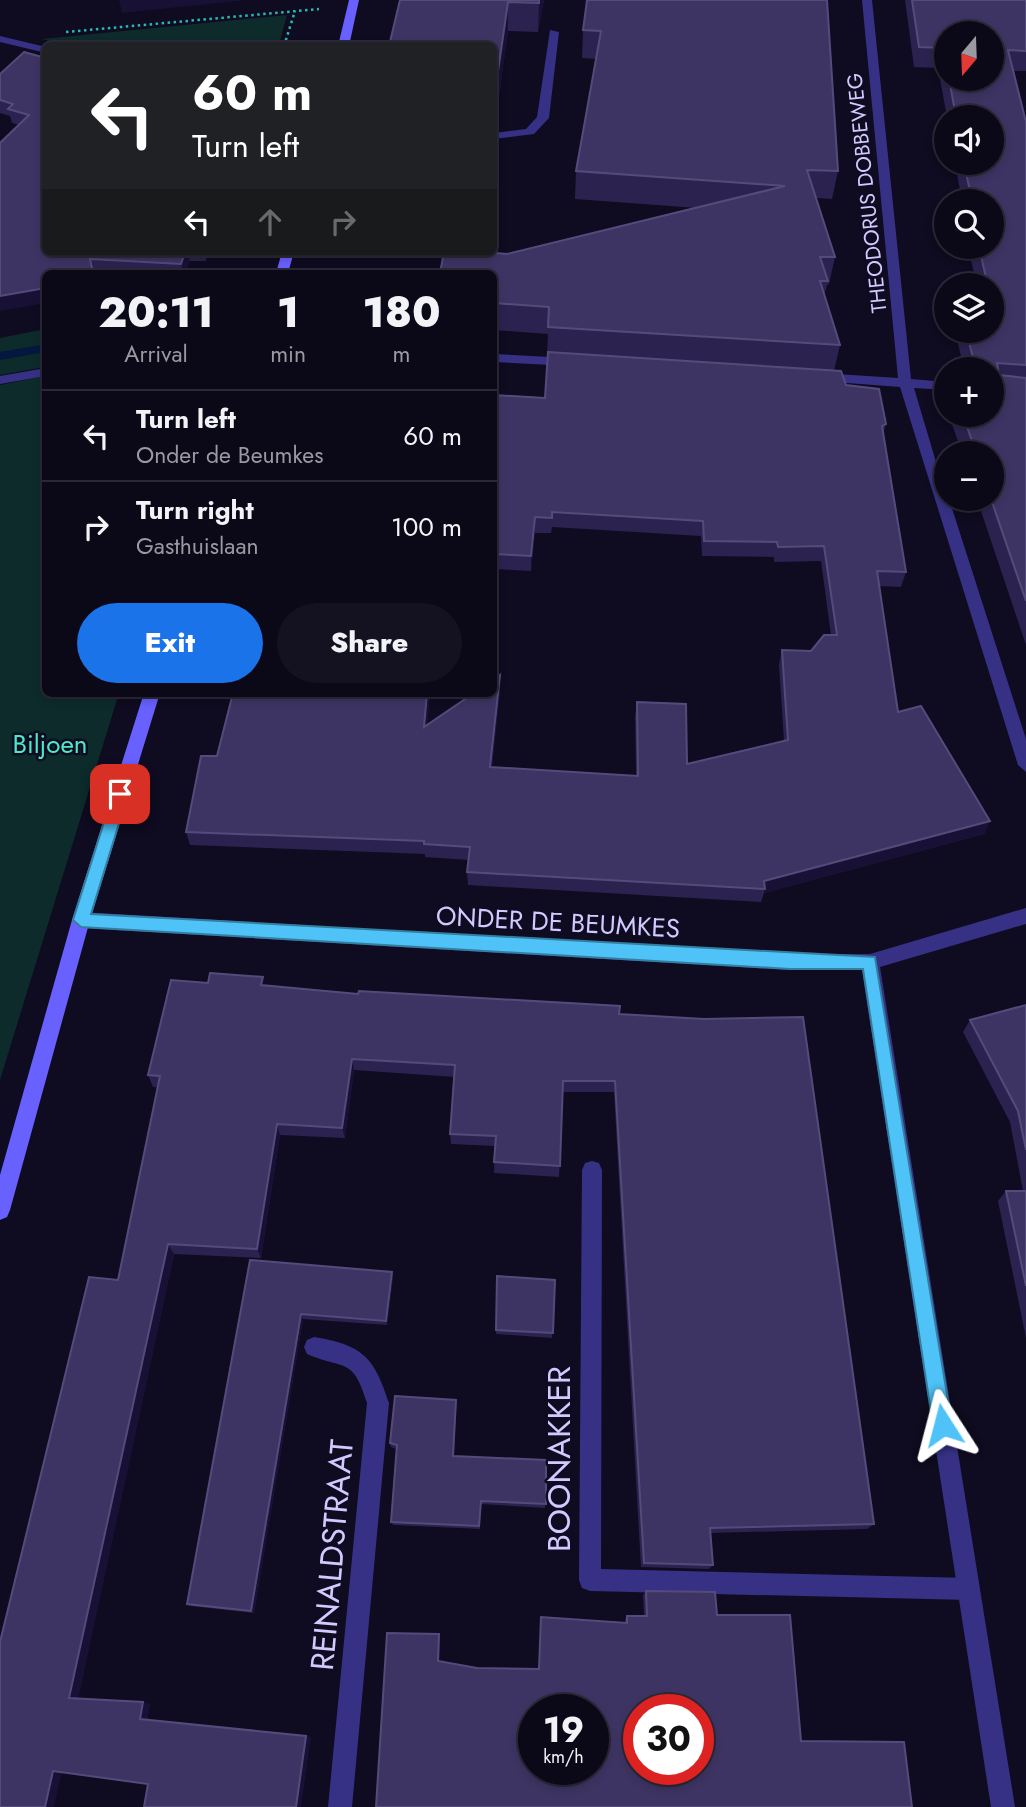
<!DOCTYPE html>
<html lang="en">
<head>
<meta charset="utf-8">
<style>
  body { margin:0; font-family:Jost,sans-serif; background:#141121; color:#f1f3f6; height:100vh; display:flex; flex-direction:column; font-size:26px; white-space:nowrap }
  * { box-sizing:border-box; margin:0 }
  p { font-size:23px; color:#9a9aa2 }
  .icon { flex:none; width:38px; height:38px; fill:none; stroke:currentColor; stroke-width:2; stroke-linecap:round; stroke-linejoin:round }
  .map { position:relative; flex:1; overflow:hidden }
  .panel { position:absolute; left:42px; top:270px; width:455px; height:427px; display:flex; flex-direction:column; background:#0b0818; border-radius:10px; box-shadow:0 4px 10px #0003,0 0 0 2px #2b2937 }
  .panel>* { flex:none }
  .banner { position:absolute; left:42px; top:42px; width:455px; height:214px; border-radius:10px; box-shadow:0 4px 10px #0003,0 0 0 2px #2b2937; background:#202124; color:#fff; overflow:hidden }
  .needle { width:46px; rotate:199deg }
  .controls { position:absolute; left:934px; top:21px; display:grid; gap:14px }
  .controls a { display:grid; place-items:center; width:70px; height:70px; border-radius:50%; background:#0b0818; box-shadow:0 4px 10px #0003,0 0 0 2px #2b2937; font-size:35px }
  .speed { position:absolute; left:518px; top:1694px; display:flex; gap:14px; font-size:35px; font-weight:700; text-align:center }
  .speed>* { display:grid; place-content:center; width:91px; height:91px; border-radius:50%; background:#0b0818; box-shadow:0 4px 10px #0003,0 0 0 2px #2b2937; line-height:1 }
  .speed small { font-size:18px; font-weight:400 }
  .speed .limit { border:10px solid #d22; background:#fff; color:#111 }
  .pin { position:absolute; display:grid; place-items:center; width:60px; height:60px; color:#fff; margin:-30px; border-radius:14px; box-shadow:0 4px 10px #0006 }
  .me { position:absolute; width:77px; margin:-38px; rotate:351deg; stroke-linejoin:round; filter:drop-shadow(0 0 5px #0008) }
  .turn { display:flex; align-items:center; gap:24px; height:147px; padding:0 35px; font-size:32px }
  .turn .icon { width:91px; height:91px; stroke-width:2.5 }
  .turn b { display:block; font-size:49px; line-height:60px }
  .lanes { display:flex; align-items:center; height:66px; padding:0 35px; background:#0003; justify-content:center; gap:35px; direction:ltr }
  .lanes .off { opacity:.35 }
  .eta { display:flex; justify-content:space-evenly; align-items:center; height:119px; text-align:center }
  .eta b { font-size:42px; font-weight:800; line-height:49px }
  .action { display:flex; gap:14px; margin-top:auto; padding:14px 35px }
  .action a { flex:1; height:80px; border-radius:42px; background:#1a73e8; color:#fff; font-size:28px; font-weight:800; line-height:80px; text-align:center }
  .action a+a { background:#141121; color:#f1f3f6 }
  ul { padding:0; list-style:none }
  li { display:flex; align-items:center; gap:21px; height:91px; padding:0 35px; border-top:2px solid #2b2937 }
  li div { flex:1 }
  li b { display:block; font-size:26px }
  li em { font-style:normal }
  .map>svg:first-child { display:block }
  .green { fill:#0d2b2b }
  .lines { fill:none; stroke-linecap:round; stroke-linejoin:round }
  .stream { fill:#04183f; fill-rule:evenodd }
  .path { stroke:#22bbb6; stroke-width:2.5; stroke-dasharray:2.5 3.5; stroke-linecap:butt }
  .lane { fill:#363184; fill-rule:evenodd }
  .street { fill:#363184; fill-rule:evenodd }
  .secondary { fill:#6961ff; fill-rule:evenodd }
  .wall { fill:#2c2250; fill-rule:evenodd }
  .shaded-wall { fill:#191135 }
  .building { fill:#3e3463; stroke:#554b7b; stroke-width:2; fill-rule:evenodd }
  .route { fill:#4fc3f7; stroke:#337fa1; stroke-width:2 }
  .labels { text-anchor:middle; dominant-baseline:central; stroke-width:5; stroke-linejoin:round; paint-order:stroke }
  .far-street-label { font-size:21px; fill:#d1caff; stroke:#0f0b20 }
  .park-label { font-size:26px; fill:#4beac7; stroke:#0f0b20 }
  .street-label { font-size:26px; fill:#d1caff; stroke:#0f0b20 }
  .near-street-label { font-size:32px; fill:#d1caff; stroke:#0f0b20 }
</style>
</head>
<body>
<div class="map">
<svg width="1026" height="1807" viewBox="0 0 1026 1807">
  <rect width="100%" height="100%" fill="#0f0b20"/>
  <!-- green -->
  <g class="green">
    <polygon points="287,15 279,45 69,46 42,39"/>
    <polygon points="45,329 45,367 0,375 0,338"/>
    <polygon points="45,376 46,693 119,693 0,1080 0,385"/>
  </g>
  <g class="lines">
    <!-- stream -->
    <polygon class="stream" points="46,344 46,352 0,360 0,352"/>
    <!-- path -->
    <g class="path">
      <polyline points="66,32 319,9"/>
      <polyline points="284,46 295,11"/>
    </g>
    <!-- lane -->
    <g class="lane">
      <polygon points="550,30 559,32 549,118 534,134 494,139 494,133 526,129 537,117"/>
      <polygon points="0,36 46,47 46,53 0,42"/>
      <polygon points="592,1161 599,1163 602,1170 601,1569 969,1578 977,1581 980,1589 977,1597 969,1600 590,1591 582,1588 579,1580 582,1170 585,1163"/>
      <path d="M314,1337C362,1345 374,1356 389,1403L352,1807H328L367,1403C353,1356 344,1370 307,1354L304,1347L307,1340Z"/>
    </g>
    <!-- street -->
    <g class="street">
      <polygon points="862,0 872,0 911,379 947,382 947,390 914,388 947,499 949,499 1026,739 1026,772 1018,765 900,387 821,381 814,377 821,373 898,378"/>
      <polygon points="494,354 569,358 576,362 569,366 494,362"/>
      <polygon points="46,368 46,376 0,384 0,376"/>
      <polygon points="1026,908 1026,924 880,967 1015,1807 991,1807 862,970 790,970 81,928 75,925 72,920 75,915 81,912 790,954 870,954"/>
    </g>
    <!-- secondary -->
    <g class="secondary">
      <polygon points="349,0 359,0 349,46 338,46"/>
      <polygon points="282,252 294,252 288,273 276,273"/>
      <polygon points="144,693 160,693 90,920 10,1210 7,1217 0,1220 0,1175 72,920"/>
    </g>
  </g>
  <!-- wall -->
  <g class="wall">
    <polygon points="400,0 544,0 538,32 508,31 494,131 494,46"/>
    <polygon points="587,0 838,171 832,199 816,198 835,257 829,284 827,285 824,296 840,345 834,371 846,385 886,424 883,434 906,572 901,587 879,586 898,712 990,821 984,834 764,893 761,902 468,885 467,872 469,860 425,857 425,854 190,845 186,832 217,756 430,693 427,725 500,675 500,690 492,767 636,776 635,716 637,702 687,764 784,741 779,665 782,650 811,651 831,635 821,561 774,562 774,557 702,556 701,536 552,527 551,533 535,533 531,571 494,569 494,395 545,398 548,334 494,330 494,273 444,254 425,252 484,252 507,254 697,208 575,199 576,171 596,59 582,58 583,30"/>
    <path d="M905,0H1026V71H1013L1026,122V645L977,499H992V453H962L952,424L955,415H992V369H964L955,331H992V285H953L954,282H976L968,247H992V201H962L955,163H992V117H947L938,68L914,67ZM947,33L992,79H947Z"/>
    <polygon points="24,52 46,252 209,252 206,261 190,261 185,273 46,273 19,125 12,123 10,116 0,113 0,74"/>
    <polygon points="208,983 265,985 358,994 619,1014 874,1524 867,1529 710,1533 713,1565 709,1569 641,1567 614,1092 563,1092 559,1177 494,1173 495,1146 451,1144 450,1134 455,1077 354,1070 345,1138 280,1135 261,1258 174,1254 78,1698 150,1704 147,1720 311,1737 148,1784 62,1772 118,1280 158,1087 153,1087 148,1075"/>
    <polygon points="1026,1005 1026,1338 998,1201 1006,1191 1023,1191 1010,1122 963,1032 970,1020"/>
    <polygon points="250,1260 392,1272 393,1277 387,1325 303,1319 254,1613 191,1606 187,1604"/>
    <polygon points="555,1280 552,1338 496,1334 496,1330"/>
    <polygon points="456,1400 454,1456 546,1460 545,1508 481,1504 480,1529 393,1525 391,1522 396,1449 391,1447 390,1443"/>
    <polygon points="646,1591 715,1592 376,1807 439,1634 440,1637 439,1662 477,1668 539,1669 625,1623 625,1619 627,1616 644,1616 643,1595"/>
  </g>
  <!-- shaded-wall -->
  <g class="shaded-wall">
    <polygon points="119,0 246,0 122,13"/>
    <polygon points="539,0 544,0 538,32 539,3"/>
    <polygon points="508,2 508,31 494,131 494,99"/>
    <polygon points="185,252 188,252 190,261 185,273 183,273 181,264"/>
    <polygon points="204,252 209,252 206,261"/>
    <polygon points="46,288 46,303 0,311 0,296"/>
    <polygon points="535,517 535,533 531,571 531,556"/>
    <polygon points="500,675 500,690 490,781 490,767"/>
    <polygon points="427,693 430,693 425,741 424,727"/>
    <polygon points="990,821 984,834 764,893 764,881"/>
    <polygon points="352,1059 354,1070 345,1138 342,1128"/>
    <polygon points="277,1124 280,1135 261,1258 257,1249"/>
    <polygon points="168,1244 174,1254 78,1700 69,1698"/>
    <polygon points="392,1272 393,1277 387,1325 386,1321"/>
    <polygon points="301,1314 303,1319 254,1613 251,1611"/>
    <polygon points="456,1400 457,1404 453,1459 453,1456"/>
    <polygon points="439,1634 440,1637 439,1664 438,1661"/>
    <polygon points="143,1702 150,1704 147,1721 140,1719"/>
    <polygon points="306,1736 311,1737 301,1807 296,1807"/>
    <polygon points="53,1771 62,1771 54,1807 45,1807"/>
  </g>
  <!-- building -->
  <g class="building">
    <polygon points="400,0 539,0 539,3 508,2 494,99 494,46 389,46"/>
    <polygon points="587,0 827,0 838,171 807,170 835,257 820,257 828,281 820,281 840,345 548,327 549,307 494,303 494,273 440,273 444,252 484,252 507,254 785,186 576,171 601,31 583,30"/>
    <polygon points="912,0 1026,0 1026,51 1008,50 1026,122 1026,365 997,363 999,375 1026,378 1026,601 991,499 992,499 992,453 976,453 963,415 992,415 992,369 976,369 966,331 992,331 992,285 955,285 954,282 987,282 979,247 992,247 992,201 972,201 964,163 992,163 992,117 956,117 949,79 992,79 992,33 947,33 947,69 943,48 919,47"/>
    <polygon points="24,52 46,58 46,252 185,252 181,264 90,259 93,273 46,273 46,288 0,296 0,143 29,115 8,109 13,104 0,100 0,74"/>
    <polygon points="548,352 841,371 846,385 879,389 886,424 882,426 906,572 877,571 898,712 921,706 990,821 764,881 765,889 467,872 470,847 424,844 424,841 186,832 201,756 217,756 233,693 427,693 424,727 474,693 494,693 494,680 500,675 490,767 638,776 637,702 686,704 687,764 788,740 782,650 811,651 824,635 837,635 824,546 778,547 777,542 704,541 703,521 552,512 552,518 535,517 531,556 494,554 494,395 545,398"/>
    <polygon points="210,973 263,977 261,985 358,994 359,991 620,1006 619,1014 704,1019 803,1017 874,1524 710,1528 713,1565 644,1563 615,1081 563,1081 560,1166 494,1162 496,1136 450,1134 455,1065 352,1059 342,1128 277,1124 257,1249 168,1244 69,1698 143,1702 140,1719 306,1736 296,1807 144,1807 148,1784 53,1771 45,1807 0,1807 0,1642 89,1277 118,1280 160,1076 148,1075 171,980 208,983"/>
    <polygon points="1026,1005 1026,1150 1018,1111 970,1020"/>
    <polygon points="1006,1191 1026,1191 1026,1286"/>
    <polygon points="250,1260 392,1272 386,1321 301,1314 251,1611 187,1604"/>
    <polygon points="497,1276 555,1280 553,1333 496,1330"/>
    <polygon points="395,1396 456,1400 453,1456 546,1460 546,1504 481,1501 479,1526 391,1522 397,1445 390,1443"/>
    <path d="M646,1591L715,1592L717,1615H790L801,1741L904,1742L912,1807H376L387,1633L439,1634L438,1661L477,1668L539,1669L541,1617L627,1623V1616H647ZM534,1710H593V1769H534ZM639,1710H698V1769H639Z"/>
  </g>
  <!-- route -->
  <polygon class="route" points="120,788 128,794 91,914 875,957 952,1425 950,1432 943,1435 936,1432 933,1425 863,969 790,969 81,927 73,920 113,794"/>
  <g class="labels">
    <!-- far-street labels -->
    <g class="far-street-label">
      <text transform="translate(867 193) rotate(-96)">THEODORUS DOBBEWEG</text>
    </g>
    <!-- park labels -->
    <g class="park-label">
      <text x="50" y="744">Biljoen</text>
    </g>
    <!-- street labels -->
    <g class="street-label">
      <text transform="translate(558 922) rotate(3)">ONDER DE BEUMKES</text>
    </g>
    <!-- near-street labels -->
    <g class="near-street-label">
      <text transform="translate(559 1459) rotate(-90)">BOONAKKER</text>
      <text transform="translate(332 1555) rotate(-85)">REINALDSTRAAT</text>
    </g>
  </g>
</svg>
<div class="controls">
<a><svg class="needle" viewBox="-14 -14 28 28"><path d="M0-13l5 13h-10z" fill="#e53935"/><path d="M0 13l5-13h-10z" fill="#9a9aa2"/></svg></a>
<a><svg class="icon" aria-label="sound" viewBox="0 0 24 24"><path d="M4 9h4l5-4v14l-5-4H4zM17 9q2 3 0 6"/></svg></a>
<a><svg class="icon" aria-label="search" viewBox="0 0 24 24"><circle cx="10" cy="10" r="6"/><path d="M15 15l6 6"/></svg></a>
<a><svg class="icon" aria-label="layers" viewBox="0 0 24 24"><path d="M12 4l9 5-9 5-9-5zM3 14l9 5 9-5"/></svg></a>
<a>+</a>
<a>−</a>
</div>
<div class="speed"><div>19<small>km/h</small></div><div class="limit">30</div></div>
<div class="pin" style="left:120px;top:794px;background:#d93025"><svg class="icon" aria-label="arrive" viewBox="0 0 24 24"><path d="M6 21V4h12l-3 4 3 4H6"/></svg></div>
<svg class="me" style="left:943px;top:1425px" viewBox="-20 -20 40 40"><path d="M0-17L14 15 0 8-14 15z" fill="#4fc3f7" stroke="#fff" stroke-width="4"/></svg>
<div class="banner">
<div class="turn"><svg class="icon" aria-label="left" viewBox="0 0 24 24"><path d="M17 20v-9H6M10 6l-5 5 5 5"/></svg><div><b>60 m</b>Turn left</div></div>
<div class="lanes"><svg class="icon" aria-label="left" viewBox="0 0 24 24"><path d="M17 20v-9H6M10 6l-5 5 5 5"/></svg><svg class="icon off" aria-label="ahead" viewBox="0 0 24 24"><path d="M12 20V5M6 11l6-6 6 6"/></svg><svg class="icon off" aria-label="right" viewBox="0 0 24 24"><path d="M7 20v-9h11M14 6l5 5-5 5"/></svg></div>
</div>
<section class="panel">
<div class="eta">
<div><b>20:11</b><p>Arrival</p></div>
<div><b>1</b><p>min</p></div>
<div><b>180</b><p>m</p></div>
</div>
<ul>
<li><svg class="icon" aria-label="left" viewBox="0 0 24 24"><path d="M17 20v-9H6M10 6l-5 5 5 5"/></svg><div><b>Turn left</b><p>Onder de Beumkes</p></div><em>60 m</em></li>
<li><svg class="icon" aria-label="right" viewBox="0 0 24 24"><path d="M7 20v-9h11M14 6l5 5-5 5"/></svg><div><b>Turn right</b><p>Gasthuislaan</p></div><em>100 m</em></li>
</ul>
<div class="action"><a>Exit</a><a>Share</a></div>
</section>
</div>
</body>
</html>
